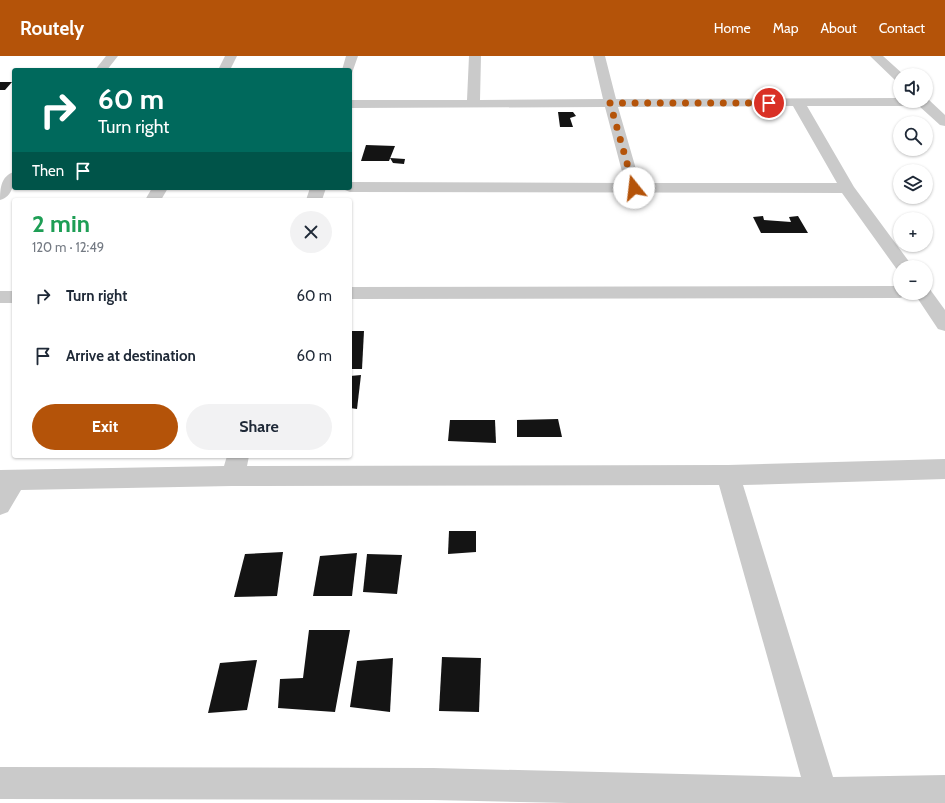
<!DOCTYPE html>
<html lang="en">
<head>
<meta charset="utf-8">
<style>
  body { margin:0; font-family:Cabin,sans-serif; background:#f2f2f3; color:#1f2937; height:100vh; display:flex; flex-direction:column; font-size:15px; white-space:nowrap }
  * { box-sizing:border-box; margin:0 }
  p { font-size:13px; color:#747a83 }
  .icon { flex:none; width:22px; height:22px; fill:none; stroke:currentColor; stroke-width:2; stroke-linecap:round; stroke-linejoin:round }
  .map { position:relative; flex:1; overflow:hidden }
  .panel { position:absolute; left:12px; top:142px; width:340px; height:260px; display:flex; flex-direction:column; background:#fff; border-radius:4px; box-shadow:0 1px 3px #0004 }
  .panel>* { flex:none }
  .hud { position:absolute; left:12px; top:12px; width:340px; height:122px; border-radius:4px; box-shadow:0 1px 3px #0004; background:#00695c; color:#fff; overflow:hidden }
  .controls { position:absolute; left:893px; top:12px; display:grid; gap:8px }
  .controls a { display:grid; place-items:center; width:40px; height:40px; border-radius:50%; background:#fff; box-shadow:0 1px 3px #0004; font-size:20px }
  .pin { position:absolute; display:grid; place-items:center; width:34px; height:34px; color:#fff; margin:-17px; border:2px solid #fff; border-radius:50%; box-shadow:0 1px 4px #0007 }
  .me { position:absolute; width:44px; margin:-22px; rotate:344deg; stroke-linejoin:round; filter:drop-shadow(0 0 3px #0008) }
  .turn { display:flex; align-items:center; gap:14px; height:84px; padding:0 20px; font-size:18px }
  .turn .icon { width:52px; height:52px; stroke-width:2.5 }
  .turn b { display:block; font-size:28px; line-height:34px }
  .then { display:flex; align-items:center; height:38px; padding:0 20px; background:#0003; gap:8px; font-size:15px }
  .round { display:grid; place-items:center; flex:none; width:42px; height:42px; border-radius:21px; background:#f2f2f3 }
  .overview { display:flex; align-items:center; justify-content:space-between; height:68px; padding:0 20px }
  h1 { font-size:24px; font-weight:700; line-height:30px; color:#1e9e55 }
  .action { display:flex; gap:8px; margin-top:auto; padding:8px 20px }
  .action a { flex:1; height:46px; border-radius:24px; background:#b45309; color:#fff; font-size:16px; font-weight:700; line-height:46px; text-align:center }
  .action a+a { background:#f2f2f3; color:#1f2937 }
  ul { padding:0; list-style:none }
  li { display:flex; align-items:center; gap:12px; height:60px; padding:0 20px }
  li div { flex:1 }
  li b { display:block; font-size:15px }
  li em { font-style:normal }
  header { display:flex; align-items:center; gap:24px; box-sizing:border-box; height:56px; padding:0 20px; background:#b45309; color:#fff }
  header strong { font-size:19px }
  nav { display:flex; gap:22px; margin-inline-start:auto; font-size:14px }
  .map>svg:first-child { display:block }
  .building { fill:#141414 }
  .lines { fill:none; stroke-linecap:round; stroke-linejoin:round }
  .street { fill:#cacaca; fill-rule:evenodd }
  .route { stroke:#b45309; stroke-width:7; stroke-dasharray:0 12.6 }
</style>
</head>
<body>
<header>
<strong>Routely</strong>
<nav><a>Home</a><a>Map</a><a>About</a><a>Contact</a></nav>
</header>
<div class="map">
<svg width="945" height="747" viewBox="0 0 945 747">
  <rect width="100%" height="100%" fill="#fff"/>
  <!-- building -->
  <g class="building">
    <polygon points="0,26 12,26 5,34 0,34"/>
    <polygon points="558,56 573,56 576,60 570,62 573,71 560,71"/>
    <polygon points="366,89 395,90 389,105 361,105"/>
    <polygon points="390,102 405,103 404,108 393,107"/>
    <polygon points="763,160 764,164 791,166 789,161 798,160 808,177 761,177 753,161"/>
    <polygon points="350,275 364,275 362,313 350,313"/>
    <polygon points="361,319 357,353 350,352 350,320"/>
    <polygon points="558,363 562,381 517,381 517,364"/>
    <polygon points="450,364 495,364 496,387 448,385"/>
    <polygon points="449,475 476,475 476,496 448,498"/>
    <polygon points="283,496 277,540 234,541 245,498"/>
    <polygon points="357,497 352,540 313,540 320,500"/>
    <polygon points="367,498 402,499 397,538 363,536"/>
    <polygon points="309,574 350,574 335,656 278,652 280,623 303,622"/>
    <polygon points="442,601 481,602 479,656 439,655"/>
    <polygon points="393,602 390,656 350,651 357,605"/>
    <polygon points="257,604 247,654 208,657 220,607"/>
  </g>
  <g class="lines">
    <!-- street -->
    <g class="street">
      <polygon points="106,0 118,0 107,14 95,14"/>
      <polygon points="225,0 237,0 230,14 218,14"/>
      <polygon points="346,0 358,0 352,17 350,17 350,14 342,14"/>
      <path d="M469,0H481L480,44L603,43L593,0H605L616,43L900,42V45H926V43H928L945,59V70L940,69L919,50H807L854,131L913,211H900V216L898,215L842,137L350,136L345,134L343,132H350V126L625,127L605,51L350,52V44H467ZM793,50L837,127H640L618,51Z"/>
      <polygon points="870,0 883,0 904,19 900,19 900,26 896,25"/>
      <path d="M14,116C14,128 13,140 0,144C0,132 1,120 14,116Z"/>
      <polygon points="152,132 168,132 161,144 145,144"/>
      <polygon points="310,132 326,132 322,144 306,144"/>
      <polygon points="900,230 900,237 909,237 906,240 900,242 350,243 350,231"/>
      <polygon points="926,231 929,232 945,254 945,275 938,273 914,237 926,237"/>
      <rect x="0" y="235" width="14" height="12"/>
      <polygon points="227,400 249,400 247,410 728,409 945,403 945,423 743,429 833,721 945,719 945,747 569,747 433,744 0,743 0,711 433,712 801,721 719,429 232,430 21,434 8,456 0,459 0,414 224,410"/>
    </g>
  </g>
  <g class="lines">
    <!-- route -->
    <polyline class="route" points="634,132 610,47 769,47"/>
  </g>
</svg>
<div class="controls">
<a><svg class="icon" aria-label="sound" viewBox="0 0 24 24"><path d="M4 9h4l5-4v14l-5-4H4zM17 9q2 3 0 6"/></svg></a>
<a><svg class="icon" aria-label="search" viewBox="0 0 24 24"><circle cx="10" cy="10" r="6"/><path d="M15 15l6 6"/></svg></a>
<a><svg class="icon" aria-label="layers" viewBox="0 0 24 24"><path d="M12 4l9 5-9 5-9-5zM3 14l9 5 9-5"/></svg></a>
<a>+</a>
<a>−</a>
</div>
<div class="pin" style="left:769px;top:47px;background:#d93025"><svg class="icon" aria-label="arrive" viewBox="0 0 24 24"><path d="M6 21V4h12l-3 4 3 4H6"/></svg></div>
<svg class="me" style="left:634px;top:132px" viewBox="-20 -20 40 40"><circle r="19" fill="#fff"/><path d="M0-13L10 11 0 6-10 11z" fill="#b45309"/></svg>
<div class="hud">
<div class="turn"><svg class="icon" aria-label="right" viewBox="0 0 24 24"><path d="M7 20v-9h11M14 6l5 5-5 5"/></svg><div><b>60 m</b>Turn right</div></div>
<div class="then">Then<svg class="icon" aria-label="arrive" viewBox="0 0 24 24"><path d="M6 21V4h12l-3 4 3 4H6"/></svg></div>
</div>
<section class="panel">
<div class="overview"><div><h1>2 min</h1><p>120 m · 12:49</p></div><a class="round"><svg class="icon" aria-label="close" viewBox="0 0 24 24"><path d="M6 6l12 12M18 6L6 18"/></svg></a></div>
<ul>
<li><svg class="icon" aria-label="right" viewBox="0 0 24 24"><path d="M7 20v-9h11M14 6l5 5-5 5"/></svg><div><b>Turn right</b></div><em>60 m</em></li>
<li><svg class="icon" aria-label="arrive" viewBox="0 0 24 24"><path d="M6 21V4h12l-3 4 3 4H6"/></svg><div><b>Arrive at destination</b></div><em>60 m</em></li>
</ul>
<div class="action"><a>Exit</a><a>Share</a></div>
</section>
</div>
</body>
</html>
